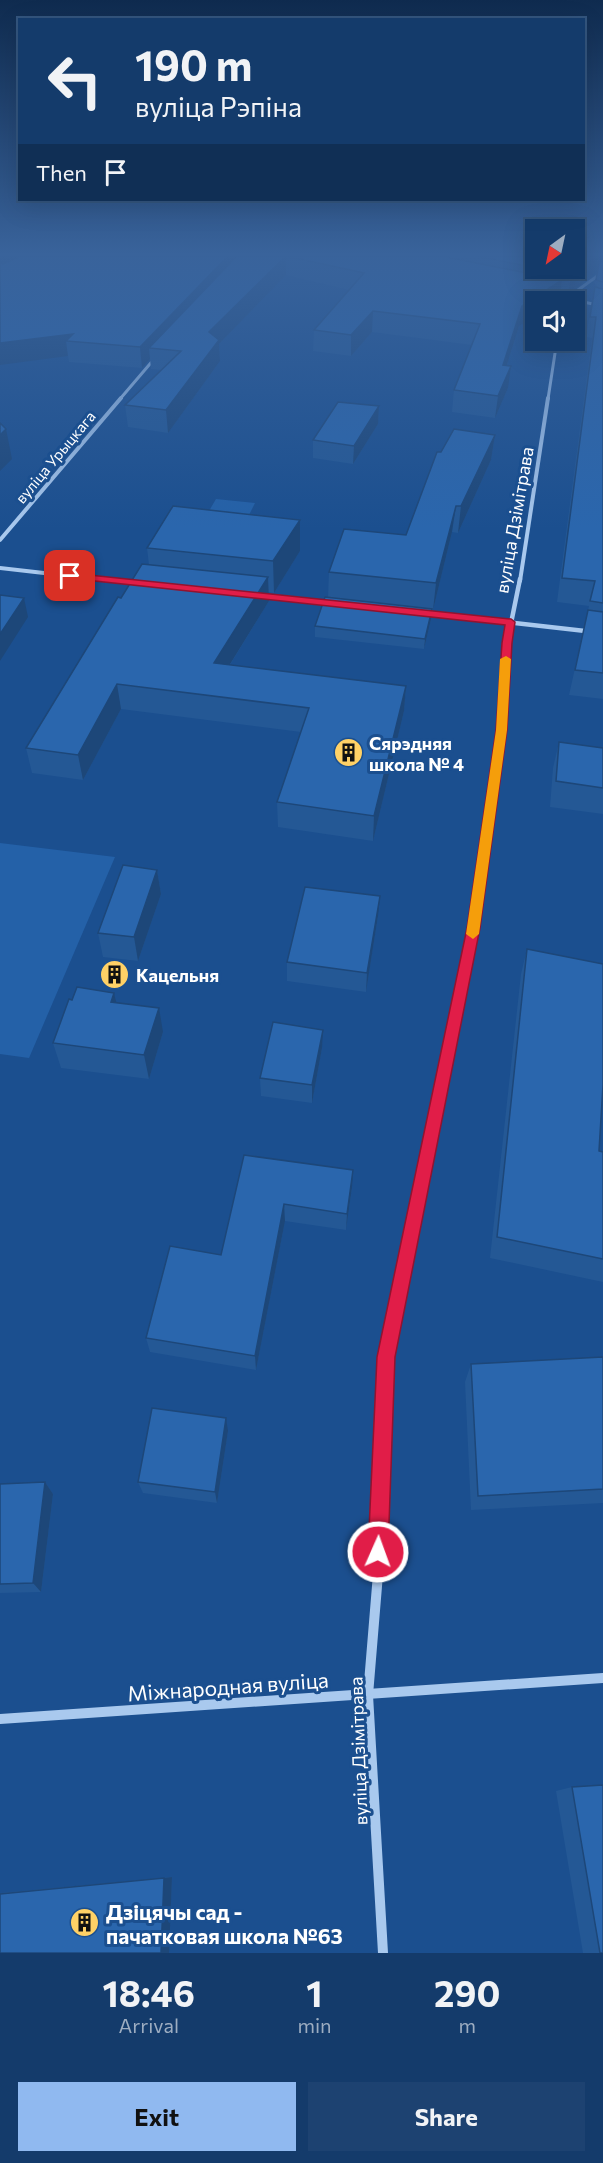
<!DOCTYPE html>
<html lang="en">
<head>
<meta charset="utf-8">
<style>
  body { margin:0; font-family:Commissioner,sans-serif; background:#1d4271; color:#f1f3f6; height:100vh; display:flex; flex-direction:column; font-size:22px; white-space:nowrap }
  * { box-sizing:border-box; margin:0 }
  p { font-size:20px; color:#9dadc1 }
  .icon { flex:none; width:33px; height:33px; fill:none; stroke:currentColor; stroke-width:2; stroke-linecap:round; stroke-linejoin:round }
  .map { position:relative; height:1953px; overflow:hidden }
  .drawer { display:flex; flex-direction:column; background:#143b6b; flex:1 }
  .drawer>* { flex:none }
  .top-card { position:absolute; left:18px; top:18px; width:567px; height:183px; border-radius:0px; box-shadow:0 6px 24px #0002,0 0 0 2px #33557e; background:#143b6b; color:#f1f3f6; overflow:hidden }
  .needle { width:39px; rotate:213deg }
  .fabs { position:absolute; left:525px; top:219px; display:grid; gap:12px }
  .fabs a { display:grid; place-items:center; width:60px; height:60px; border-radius:0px; background:#143b6b; box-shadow:0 6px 24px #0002,0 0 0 2px #33557e; font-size:30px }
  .pin { position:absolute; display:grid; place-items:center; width:51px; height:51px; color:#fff; margin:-26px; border-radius:12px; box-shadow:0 3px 9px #0006 }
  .me { position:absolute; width:66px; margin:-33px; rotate:2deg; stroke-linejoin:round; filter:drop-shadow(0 0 4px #0008) }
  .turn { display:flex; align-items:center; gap:21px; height:126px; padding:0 18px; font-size:27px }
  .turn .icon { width:78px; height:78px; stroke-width:2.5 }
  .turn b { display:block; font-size:42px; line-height:51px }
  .then { display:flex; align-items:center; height:57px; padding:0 18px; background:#0003; gap:12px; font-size:22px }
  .eta { display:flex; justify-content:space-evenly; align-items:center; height:102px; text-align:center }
  .eta b { font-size:36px; font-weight:700; line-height:42px }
  .primary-button { display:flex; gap:12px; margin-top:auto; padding:12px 18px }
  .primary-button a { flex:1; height:69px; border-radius:0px; background:#90b9f0; color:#111; font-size:24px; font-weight:700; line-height:69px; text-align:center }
  .primary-button a+a { background:#1d4271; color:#f1f3f6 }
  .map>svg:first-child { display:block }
  .green { fill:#2461a8 }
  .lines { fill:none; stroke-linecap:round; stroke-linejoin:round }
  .minor-far5 { stroke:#a9c9ee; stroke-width:3 }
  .minor-far4 { stroke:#a9c9ee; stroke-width:4 }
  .minor-far3 { stroke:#a9c9ee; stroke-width:4.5 }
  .minor-far2 { stroke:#a9c9ee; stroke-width:6 }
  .minor-far1 { stroke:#a9c9ee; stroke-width:8 }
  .minor { stroke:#a9c9ee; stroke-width:10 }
  .wall { fill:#245895 }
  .shaded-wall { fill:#1d4779 }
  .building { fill:#2a66ad; stroke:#1d4779; stroke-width:1.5 }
  .route { fill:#e11d48; stroke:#92132f; stroke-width:1.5 }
  .slow { fill:#f59e0b }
  .labels { text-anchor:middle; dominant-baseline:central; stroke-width:6; stroke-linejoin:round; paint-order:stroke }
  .far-street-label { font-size:15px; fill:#fff; stroke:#1b4f8f }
  .street-label { font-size:18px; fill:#fff; stroke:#1b4f8f }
  .poi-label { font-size:18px; font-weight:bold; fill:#fff; stroke:#1b4f8f; text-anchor:start }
  .near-street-label { font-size:21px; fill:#fff; stroke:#1b4f8f }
  .near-poi-label { font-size:21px; font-weight:bold; fill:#fff; stroke:#1b4f8f; text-anchor:start }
</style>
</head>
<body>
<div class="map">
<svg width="603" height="1953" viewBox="0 0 603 1953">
  <rect width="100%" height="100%" fill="#1b4f8f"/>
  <!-- green -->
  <g class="green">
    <polygon points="216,499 255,503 249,515 209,511"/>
    <polygon points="0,843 115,857 29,1058 0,1054"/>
  </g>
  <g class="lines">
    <!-- minor-far5 -->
    <g class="minor-far5">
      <polyline points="554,296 603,306"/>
      <polyline points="573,302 578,290 603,272"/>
      <polyline points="120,399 155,358"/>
      <polyline points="548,399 557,340"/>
    </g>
    <!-- minor-far4 -->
    <g class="minor-far4">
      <polyline points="0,540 121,398"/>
      <polyline points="0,568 114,581"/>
      <polyline points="520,581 548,398"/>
    </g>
    <!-- minor-far3 -->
    <g class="minor-far3">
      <polyline points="101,579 137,583"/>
      <polyline points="261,596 331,604"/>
      <polyline points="425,613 603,633"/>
      <polyline points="490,811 501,731 507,643 520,579"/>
    </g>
    <!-- minor-far2 -->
    <polyline class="minor-far2" points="438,1105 474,928 490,810"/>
    <!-- minor-far1 -->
    <polyline class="minor-far1" points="382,1478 386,1357 438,1103"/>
    <!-- minor -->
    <g class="minor">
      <polyline points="382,1477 378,1574 368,1695 383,1953"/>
      <polyline points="0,1719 603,1678"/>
    </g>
  </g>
  <!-- wall -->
  <g class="wall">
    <polygon points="0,256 536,256 536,268 574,268 603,256 603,699 569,695 589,606 557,602 592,338 586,337 597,272 568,295 560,293 559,300 557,302 536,302 536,316 519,326 507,365 508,388 495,418 452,412 454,390 472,345 372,332 351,356 313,351 314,330 349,290 286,275 219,344 220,361 168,433 128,427 125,405 161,370 151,369 150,359 142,368 69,362 68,356"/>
    <polygon points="379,406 378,424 353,464 313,458 313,440"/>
    <polygon points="495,435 491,460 458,533 452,532 433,610 432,610 431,619 424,649 315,637 315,626 328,598 329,572 406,535 441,452"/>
    <polygon points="147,548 300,551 274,593 268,592 269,601 230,665 406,686 404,711 373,841 278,827 277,802 301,732 121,709 83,780 32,773 26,748 121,598 149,565"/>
    <polygon points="559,742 603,748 603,814 550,807 553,768"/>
    <polygon points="157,870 161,894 138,961 103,957 98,933"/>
    <polygon points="378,916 366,992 287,981 287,962"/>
    <polygon points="527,949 599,1151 603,1152 603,1282 490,1258 521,974"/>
    <polygon points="116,1003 163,1032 149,1079 61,1068 53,1043"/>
    <polygon points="322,1048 312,1103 261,1096 260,1078"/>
    <polygon points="244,1155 352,1187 346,1230 285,1221 256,1370 150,1352 146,1338 221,1255"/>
    <polygon points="603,1357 603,1503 471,1510 465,1382 471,1364"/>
    <polygon points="228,1431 217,1503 143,1493 138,1482"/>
    <polygon points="45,1482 53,1494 41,1592 0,1593 0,1484"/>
    <polygon points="572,1787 603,1953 583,1953 556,1791"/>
    <polygon points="172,1877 169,1953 0,1953 0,1893"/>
  </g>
  <!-- shaded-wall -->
  <g class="shaded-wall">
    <polygon points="3,256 49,256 0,272 0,257"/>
    <polygon points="228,256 247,256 149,348 150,359 142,368 140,347"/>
    <polygon points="286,256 286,275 219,344 220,361 168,433 166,410 209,332"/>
    <polygon points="596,256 603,256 601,269 568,295 571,275"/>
    <polygon points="562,280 559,300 557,302 536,302 536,316 519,326 500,387 503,365 522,306"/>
    <polygon points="373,311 372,332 351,356 351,335"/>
    <polygon points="73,334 66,341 68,356 0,365 0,343"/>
    <polygon points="511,366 508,388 495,418 498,396"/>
    <polygon points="379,406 378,424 353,464 354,446"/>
    <polygon points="6,429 12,459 0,471 0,435"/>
    <polygon points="495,435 491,460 458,533 461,506"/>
    <polygon points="456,506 452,532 433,610 436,583"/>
    <polygon points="300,520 300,551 274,593 273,561"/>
    <polygon points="268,577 269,601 216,687 214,663"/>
    <polygon points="24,598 28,617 0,661 0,634"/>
    <polygon points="432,609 431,619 424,649 425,639"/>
    <polygon points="117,684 121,709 83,780 78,755"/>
    <polygon points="406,686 404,711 373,841 374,816"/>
    <polygon points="157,870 161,894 138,961 134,937"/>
    <polygon points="380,896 378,916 366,992 367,973"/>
    <polygon points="114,993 120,1018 111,1002"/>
    <polygon points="159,1008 163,1032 149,1079 144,1055"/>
    <polygon points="323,1030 322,1048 312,1103 312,1085"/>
    <polygon points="353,1170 352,1187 346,1230 347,1214"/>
    <polygon points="284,1204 285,1221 256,1370 255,1356"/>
    <polygon points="226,1418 228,1431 217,1503 215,1492"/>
    <polygon points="45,1482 53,1494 41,1592 33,1583"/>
    <polygon points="172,1877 169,1953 161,1953 164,1878"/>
  </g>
  <!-- building -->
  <g class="building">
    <polygon points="21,256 228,256 140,347 66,341 73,334 0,343 0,263 3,264"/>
    <polygon points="237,256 286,256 209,332 219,340 166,410 125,405 181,351 149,348"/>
    <polygon points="286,256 441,256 562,280 522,306 503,365 511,366 498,396 454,390 480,324 373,311 351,335 314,330 364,273"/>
    <polygon points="477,256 536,256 536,268"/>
    <polygon points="574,256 596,256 571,275 540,268 574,268"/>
    <polygon points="603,260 603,282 596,280 599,263"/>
    <polygon points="595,287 603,289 603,603 590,601 595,581 562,578 596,317 590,317"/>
    <polygon points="338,402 379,406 354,446 313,440"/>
    <polygon points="0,423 6,429 0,435"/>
    <polygon points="454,429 495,435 461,506 456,506 436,583 329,572 344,529 406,535 437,452 441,452"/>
    <polygon points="173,506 300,520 273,561 147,548"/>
    <polygon points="142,564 268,577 214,663 406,686 374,816 277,802 309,708 117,684 78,755 26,748 118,597 121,598"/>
    <polygon points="0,595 24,598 0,634"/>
    <polygon points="325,597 432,609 425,639 315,626"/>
    <polygon points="588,610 603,612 603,673 575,670"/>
    <polygon points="559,742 603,748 603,788 556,781"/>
    <polygon points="123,865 157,870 134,937 98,933"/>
    <polygon points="305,887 380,896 367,973 287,962"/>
    <polygon points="527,949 603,964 603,1085 599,1151 603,1152 603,1259 497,1237"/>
    <polygon points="77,987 114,993 111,1002 159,1008 144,1055 53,1043 69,999 72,1000"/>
    <polygon points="273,1022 323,1030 312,1085 260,1078"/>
    <polygon points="244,1155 353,1170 347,1214 284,1204 255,1356 146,1338 170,1246 221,1255"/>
    <polygon points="603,1357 603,1489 478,1496 471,1364"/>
    <polygon points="152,1408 226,1418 215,1492 138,1482"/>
    <polygon points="45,1482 33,1583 0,1584 0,1484"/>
    <polygon points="603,1785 603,1953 600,1953 572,1787"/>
    <polygon points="164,1878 161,1953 0,1953 0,1894"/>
  </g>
  <!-- sky -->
  <linearGradient id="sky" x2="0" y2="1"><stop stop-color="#0f2b4f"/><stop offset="0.48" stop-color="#39639b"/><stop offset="1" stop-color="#39639b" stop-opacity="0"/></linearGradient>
  <rect width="603" height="529" fill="url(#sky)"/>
  <!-- route -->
  <polygon class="route" points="70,573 511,619 515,622 512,643 507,730 480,928 395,1357 388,1552 386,1560 378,1562 371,1560 368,1552 377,1357 467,928 496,730 502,643 505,625 67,578 67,574"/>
  <!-- slow -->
  <polygon class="slow" points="506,656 511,659 507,730 479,934 473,939 466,934 496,730 500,659"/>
  <!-- icons -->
  <defs>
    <symbol id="building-disc" viewBox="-11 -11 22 22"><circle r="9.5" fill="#ffd166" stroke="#1b4f8f"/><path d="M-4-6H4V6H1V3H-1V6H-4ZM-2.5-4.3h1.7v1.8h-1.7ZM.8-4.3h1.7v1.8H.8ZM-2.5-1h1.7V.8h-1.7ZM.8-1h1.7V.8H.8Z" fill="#111"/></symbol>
  </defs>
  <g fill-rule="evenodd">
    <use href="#building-disc" x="332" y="736" width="33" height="33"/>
    <use href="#building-disc" x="98" y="958" width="33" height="33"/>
    <use href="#building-disc" x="68" y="1906" width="33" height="33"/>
  </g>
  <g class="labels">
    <!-- far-street labels -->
    <g class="far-street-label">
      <text transform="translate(55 457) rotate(-50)">вуліца Урыцкага</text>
    </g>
    <!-- street labels -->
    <g class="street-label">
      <text transform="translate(514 520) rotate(-80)">вуліца Дзімітрава</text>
      <text transform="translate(358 1751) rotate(-92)">вуліца Дзімітрава</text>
    </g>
    <!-- poi labels -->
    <g class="poi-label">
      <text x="369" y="743">Сярэдняя<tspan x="369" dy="21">школа № 4</tspan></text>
      <text x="136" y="975">Кацельня</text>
    </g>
    <!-- near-street labels -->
    <g class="near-street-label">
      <text transform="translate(228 1686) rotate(-4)">Міжнародная вуліца</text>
    </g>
    <!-- near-poi labels -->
    <g class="near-poi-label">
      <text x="106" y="1911">Дзіцячы сад -<tspan x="106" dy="24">пачатковая школа №63</tspan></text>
    </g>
  </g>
</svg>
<div class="fabs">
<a><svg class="needle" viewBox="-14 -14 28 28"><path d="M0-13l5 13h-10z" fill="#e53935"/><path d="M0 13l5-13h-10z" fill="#9dadc1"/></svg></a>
<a><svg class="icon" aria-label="sound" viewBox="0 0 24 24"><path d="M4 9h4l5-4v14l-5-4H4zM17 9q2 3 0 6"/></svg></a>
</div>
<div class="pin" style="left:70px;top:576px;background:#d93025"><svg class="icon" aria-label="arrive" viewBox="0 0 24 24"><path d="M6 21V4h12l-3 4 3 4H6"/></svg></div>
<svg class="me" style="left:378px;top:1552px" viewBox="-20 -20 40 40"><circle r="17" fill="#e11d48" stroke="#fff" stroke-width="3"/><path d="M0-11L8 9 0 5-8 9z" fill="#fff"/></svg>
<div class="top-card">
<div class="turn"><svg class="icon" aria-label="left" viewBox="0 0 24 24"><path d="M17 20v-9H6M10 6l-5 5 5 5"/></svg><div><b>190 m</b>вуліца Рэпіна</div></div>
<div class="then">Then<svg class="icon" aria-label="arrive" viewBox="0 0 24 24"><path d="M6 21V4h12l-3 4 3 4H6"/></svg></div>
</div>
</div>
<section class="drawer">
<div class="eta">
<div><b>18:46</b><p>Arrival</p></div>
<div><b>1</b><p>min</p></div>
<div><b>290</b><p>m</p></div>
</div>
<div class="primary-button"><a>Exit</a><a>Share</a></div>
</section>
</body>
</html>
